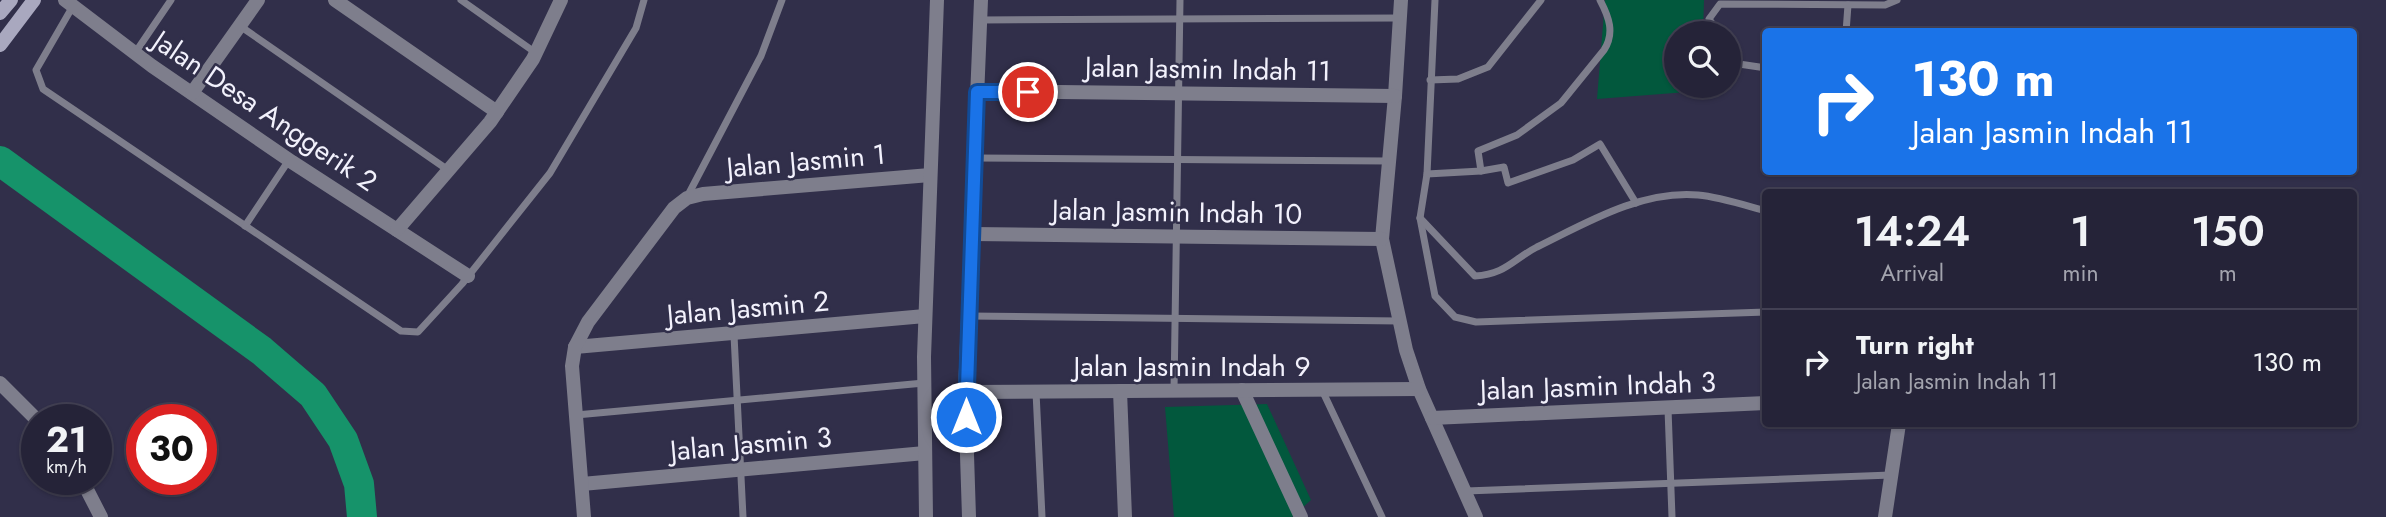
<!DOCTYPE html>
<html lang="en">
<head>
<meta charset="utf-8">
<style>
  body { margin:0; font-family:Jost,sans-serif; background:#312f43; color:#f1f3f6; height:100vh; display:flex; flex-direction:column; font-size:26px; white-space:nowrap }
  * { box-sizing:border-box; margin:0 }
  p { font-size:23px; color:#a3a4ae }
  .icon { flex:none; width:38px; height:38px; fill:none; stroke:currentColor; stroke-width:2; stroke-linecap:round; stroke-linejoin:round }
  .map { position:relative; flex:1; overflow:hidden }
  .drawer { position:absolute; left:1762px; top:189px; width:595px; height:238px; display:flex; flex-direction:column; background:#252338; border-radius:7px; box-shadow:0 2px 5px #0004,0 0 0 2px #424053 }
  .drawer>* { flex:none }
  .hud { position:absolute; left:1762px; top:28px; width:595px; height:147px; border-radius:7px; box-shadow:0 2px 5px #0004,0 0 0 2px #424053; background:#1a73e8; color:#fff; overflow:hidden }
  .tools { position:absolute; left:1664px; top:21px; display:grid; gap:14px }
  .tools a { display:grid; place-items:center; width:77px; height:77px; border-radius:50%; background:#252338; box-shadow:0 2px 5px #0004,0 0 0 2px #424053; font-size:35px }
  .speed { position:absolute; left:21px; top:404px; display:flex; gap:14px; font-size:35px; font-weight:700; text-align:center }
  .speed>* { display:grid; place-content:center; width:91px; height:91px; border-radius:50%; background:#252338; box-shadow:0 2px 5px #0004,0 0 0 2px #424053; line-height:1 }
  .speed small { font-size:18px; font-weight:400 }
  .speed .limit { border:10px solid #d22; background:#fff; color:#111 }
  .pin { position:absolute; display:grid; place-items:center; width:60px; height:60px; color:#fff; margin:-30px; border:4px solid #fff; border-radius:50%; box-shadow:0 2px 7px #0007 }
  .me { position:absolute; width:77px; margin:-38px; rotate:0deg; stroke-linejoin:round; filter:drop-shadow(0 0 5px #0008) }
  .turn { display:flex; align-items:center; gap:24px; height:147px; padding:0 35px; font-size:32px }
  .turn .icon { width:91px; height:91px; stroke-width:2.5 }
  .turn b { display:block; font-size:49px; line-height:60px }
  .eta { display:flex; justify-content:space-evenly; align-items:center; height:119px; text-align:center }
  .eta b { font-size:42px; font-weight:600; line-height:49px }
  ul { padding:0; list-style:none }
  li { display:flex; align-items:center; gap:21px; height:105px; padding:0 35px; border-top:2px solid #424053 }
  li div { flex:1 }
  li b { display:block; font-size:26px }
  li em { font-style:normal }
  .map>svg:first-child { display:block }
  .green { fill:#02583d }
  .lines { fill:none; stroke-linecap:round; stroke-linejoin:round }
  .river { stroke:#16936a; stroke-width:30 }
  .lane { stroke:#7e7e8c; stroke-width:7 }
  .street { stroke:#7e7e8c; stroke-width:14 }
  .secondary { stroke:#a9a8bf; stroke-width:14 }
  .route-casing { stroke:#114b97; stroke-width:18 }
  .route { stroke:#1a73e8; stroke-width:12 }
  .labels { text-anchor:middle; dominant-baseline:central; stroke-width:5; stroke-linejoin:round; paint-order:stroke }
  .street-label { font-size:28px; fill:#f2f1fc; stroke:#312f4a }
</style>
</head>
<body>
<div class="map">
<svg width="2386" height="517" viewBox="0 0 2386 517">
  <rect width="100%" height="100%" fill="#312f4a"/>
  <!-- green -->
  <g class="green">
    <polygon points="1605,0 1704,0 1703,33 1676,33 1676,86 1700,86 1700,91 1597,99"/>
    <polygon points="1267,404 1311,500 1292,517 1174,517 1165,407"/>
  </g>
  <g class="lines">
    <!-- river -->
    <polyline class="river" points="0,161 262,351 313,395 343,440 359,484 362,517"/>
    <!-- lane -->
    <g class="lane">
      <polyline points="461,0 536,53"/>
      <polyline points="1435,0 1427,174 1420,218 1435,296 1455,317 1476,322 1766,312"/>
      <polyline points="73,6 36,70 43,89 401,331 418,332 462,284 550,173 636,28 644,0"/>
      <polyline points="980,20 1399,18"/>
      <polyline points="240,26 448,170"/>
      <polyline points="1846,32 1848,5"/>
      <polyline points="1719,33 1709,19 1720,4 1885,5 1897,0"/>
      <polyline points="1729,49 1739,64 1766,68"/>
      <polyline points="135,53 171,0"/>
      <polyline points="1430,80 1458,79 1488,67 1541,0"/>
      <polyline points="975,158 1389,161"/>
      <path d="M1481,171L1478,151L1517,135L1561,103L1604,50C1615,33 1609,17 1600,0"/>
      <polyline points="1427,174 1481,171 1504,167 1508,183 1573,160 1600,144 1636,203"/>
      <polyline points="687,197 761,56 782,0"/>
      <path d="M1420,218L1475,276C1506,274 1512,260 1537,247C1586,223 1641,190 1698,195C1720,197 1744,205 1766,211"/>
      <polyline points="245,226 289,160"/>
      <polyline points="969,316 1400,321"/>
      <polyline points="734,335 743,517"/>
      <polyline points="1174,390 1180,0"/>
      <polyline points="1322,390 1382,517"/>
      <polyline points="1036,392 1042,517"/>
      <polyline points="1668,409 1672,517"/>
      <polyline points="576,415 924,383"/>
      <polyline points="1466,491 1891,475"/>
    </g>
    <!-- street -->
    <g class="street">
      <polyline points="65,0 152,66 292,162 468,276"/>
      <polyline points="335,0 497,112"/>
      <polyline points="1401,0 1395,96 1382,239 1406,350 1419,389 1476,517"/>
      <polyline points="977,91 1395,96"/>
      <polyline points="192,93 258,0"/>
      <polyline points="397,230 490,122 533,59 561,0"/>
      <polyline points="972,234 1382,239"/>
      <polyline points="575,347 925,316"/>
      <polyline points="0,383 37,420"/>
      <polyline points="1242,390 1301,517"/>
      <polyline points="1120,391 1125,517"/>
      <polyline points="965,392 1419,389"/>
      <polyline points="1432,418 1766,403"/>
      <polyline points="82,480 101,517"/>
      <polyline points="582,484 925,453"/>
      <polyline points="584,517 572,366 575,347 588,322 674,208 687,198 703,194 930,175"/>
      <polyline points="926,517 924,357 937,0"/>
      <polyline points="969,517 965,392 981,0"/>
      <polyline points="1885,517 1899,424"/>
    </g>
    <!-- secondary -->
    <g class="secondary">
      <polyline points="0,13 11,0"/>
      <polyline points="0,45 34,0"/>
    </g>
  </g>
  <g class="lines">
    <defs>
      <polyline id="route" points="966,417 977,92 1028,92"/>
    </defs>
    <!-- route casing -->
    <use href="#route" class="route-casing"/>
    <!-- route -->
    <use href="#route" class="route"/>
  </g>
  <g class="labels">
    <!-- street labels -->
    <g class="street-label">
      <text transform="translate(1208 69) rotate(1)">Jalan Jasmin Indah 11</text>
      <text transform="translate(265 111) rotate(34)">Jalan Desa Anggerik 2</text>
      <text transform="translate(806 161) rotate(-5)">Jalan Jasmin 1</text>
      <text transform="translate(1177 212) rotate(1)">Jalan Jasmin Indah 10</text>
      <text transform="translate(748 308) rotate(-5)">Jalan Jasmin 2</text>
      <text x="1192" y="366">Jalan Jasmin Indah 9</text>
      <text transform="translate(1598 386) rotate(-2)">Jalan Jasmin Indah 3</text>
      <text transform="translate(751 444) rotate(-5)">Jalan Jasmin 3</text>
    </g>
  </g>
</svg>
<div class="tools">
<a><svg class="icon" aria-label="search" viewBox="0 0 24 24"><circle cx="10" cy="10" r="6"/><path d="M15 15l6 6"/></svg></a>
</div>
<div class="speed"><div>21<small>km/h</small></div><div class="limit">30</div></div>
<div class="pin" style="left:1028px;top:92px;background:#d93025"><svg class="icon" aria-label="arrive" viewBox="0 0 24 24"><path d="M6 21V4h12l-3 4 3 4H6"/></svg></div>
<svg class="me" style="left:966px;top:417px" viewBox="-20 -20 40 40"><circle r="17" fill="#1a73e8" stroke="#fff" stroke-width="3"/><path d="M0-11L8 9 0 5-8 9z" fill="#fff"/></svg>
<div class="hud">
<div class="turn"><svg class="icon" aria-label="right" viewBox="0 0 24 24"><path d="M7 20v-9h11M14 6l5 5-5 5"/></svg><div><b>130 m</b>Jalan Jasmin Indah 11</div></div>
</div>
<section class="drawer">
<div class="eta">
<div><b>14:24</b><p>Arrival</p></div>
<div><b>1</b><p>min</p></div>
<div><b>150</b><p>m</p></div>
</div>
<ul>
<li><svg class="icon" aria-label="right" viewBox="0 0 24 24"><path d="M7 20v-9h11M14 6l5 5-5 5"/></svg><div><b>Turn right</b><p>Jalan Jasmin Indah 11</p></div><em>130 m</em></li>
</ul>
</section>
</div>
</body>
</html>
